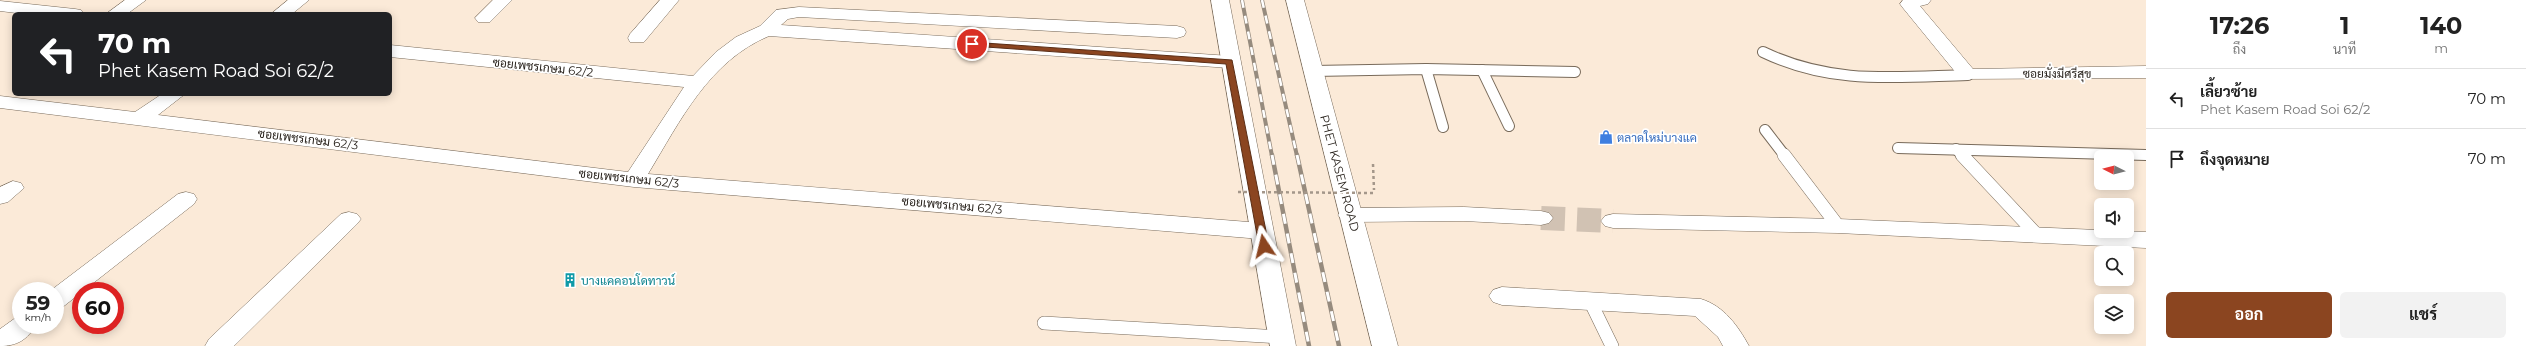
<!DOCTYPE html>
<html lang="th">
<head>
<meta charset="utf-8">
<style>
  body { margin:0; font-family:Montserrat,Sarabun,sans-serif; background:#f2f2f2; color:#222; height:100vh; display:flex; flex-direction:column; font-size:15px; white-space:nowrap }
  * { box-sizing:border-box; margin:0 }
  p { font-size:13px; color:#767676 }
  .icon { flex:none; width:22px; height:22px; fill:none; stroke:currentColor; stroke-width:2; stroke-linecap:round; stroke-linejoin:round }
  .map { position:relative; flex:1; overflow:hidden }
  .side { display:flex; flex-direction:column; background:#fff; width:380px }
  .side>* { flex:none }
  .hud { position:absolute; left:12px; top:12px; width:380px; height:84px; border-radius:6px; box-shadow:0 2px 10px #0003; background:#202124; color:#fff; overflow:hidden }
  .needle { width:26px; rotate:276deg }
  .fabs { position:absolute; left:2094px; top:150px; display:grid; gap:8px }
  .fabs a { display:grid; place-items:center; width:40px; height:40px; border-radius:6px; background:#fff; box-shadow:0 2px 10px #0003; font-size:20px }
  .speed { position:absolute; left:12px; top:282px; display:flex; gap:8px; font-size:20px; font-weight:700; text-align:center }
  .speed>* { display:grid; place-content:center; width:52px; height:52px; border-radius:50%; background:#fff; box-shadow:0 2px 10px #0003; line-height:1 }
  .speed small { font-size:10px; font-weight:400 }
  .speed .limit { border:6px solid #d22; background:#fff; color:#111 }
  .pin { position:absolute; display:grid; place-items:center; width:34px; height:34px; color:#fff; margin:-17px; border:2px solid #fff; border-radius:50%; box-shadow:0 1px 4px #0007 }
  .me { position:absolute; width:44px; margin:-22px; rotate:350deg; stroke-linejoin:round; filter:drop-shadow(0 0 3px #0008) }
  .turn { display:flex; align-items:center; gap:14px; height:84px; padding:0 20px; font-size:18px }
  .turn .icon { width:52px; height:52px; stroke-width:2.5 }
  .turn b { display:block; font-size:28px; line-height:34px }
  .eta { display:flex; justify-content:space-evenly; align-items:center; height:68px; text-align:center }
  .eta b { font-size:24px; font-weight:700; line-height:28px }
  .action { display:flex; gap:8px; margin-top:auto; padding:8px 20px }
  .action a { flex:1; height:46px; border-radius:6px; background:#8b4520; color:#fff; font-size:16px; font-weight:700; line-height:46px; text-align:center }
  .action a+a { background:#f2f2f2; color:#222 }
  ul { padding:0; list-style:none }
  li { display:flex; align-items:center; gap:12px; height:60px; padding:0 20px; border-top:1px solid #e0e0e0 }
  li div { flex:1 }
  li b { display:block; font-size:15px }
  li em { font-style:normal }
  main { display:flex; flex:1; min-height:0 }
  .map>svg:first-child { display:block }
  .lines { fill:none; stroke-linecap:round; stroke-linejoin:round }
  .street-tunnel { stroke:#d1c2b3; stroke-width:24; stroke-dasharray:24 12; stroke-linecap:butt }
  .lane-far1-casing { stroke:#786a5a; stroke-width:12 }
  .lane-casing { stroke:#786a5a; stroke-width:14 }
  .street-casing { stroke:#786a5a; stroke-width:1 }
  .primary-casing { stroke:#786a5a; stroke-width:1 }
  .path { stroke:#a4978a; stroke-width:2.5; stroke-dasharray:3 3; stroke-linecap:butt }
  .lane-far1 { stroke:#fff; stroke-width:10 }
  .lane { stroke:#fff; stroke-width:13 }
  .street { fill:#fff; fill-rule:evenodd }
  .primary { fill:#fff; fill-rule:evenodd }
  .rail-far1-casing { stroke:#968b7e; stroke-width:4 }
  .rail-casing { stroke:#968b7e; stroke-width:4.5 }
  .rail-far1 { stroke:#fff; stroke-width:2.5; stroke-dasharray:8; stroke-linecap:butt }
  .rail { stroke:#fff; stroke-width:3; stroke-dasharray:10; stroke-linecap:butt }
  .path-bridge { stroke:#a4978a; stroke-width:2.5; stroke-dasharray:3 3; stroke-linecap:butt }
  .route { fill:#8b4520; stroke:#5a2d15 }
  .labels { text-anchor:middle; dominant-baseline:central; stroke-width:3.5; stroke-linejoin:round; paint-order:stroke }
  .street-label { font-size:12px; fill:#29231d; stroke:#fff }
  .shop-label { font-size:12px; fill:#366cbe; stroke:#fff; text-anchor:start }
  .culture-label { font-size:12px; fill:#0d838f; stroke:#fff; text-anchor:start }
</style>
</head>
<body>
<main>
<div class="map">
<svg width="2146" height="346" viewBox="0 0 2146 346">
  <rect width="100%" height="100%" fill="#fbead8"/>
  <g class="lines">
    <!-- street-tunnel -->
    <polyline class="street-tunnel" points="1541,218 1613,221"/>
    <defs>
      <g id="lane-far1">
        <path d="M1763,52C1832,85 1894,77 1968,75"/>
        <polyline points="1426,69 1443,127"/>
        <polyline points="1482,70 1509,126"/>
        <polyline points="1313,71 1426,69 1575,72"/>
        <polyline points="1765,130 1785,156"/>
        <polyline points="1898,148 2146,155"/>
        <polyline points="1956,149 1963,156"/>
      </g>
      <g id="lane">
        <polyline points="1784,155 1838,226"/>
        <polyline points="1962,155 2037,235"/>
        <polyline points="1590,301 1612,346"/>
        <polyline points="1044,323 1281,337"/>
      </g>
      <g id="street">
        <polygon points="125,0 146,0 127,14 106,14"/>
        <polygon points="288,0 309,0 292,14 271,14"/>
        <polygon points="493,0 512,0 490,22 478,22 475,18"/>
        <polygon points="660,0 679,0 644,42 630,42 628,38 630,34"/>
        <polygon points="1903,0 1931,0 1928,4 1920,6 1973,69 2146,66 2146,78 1961,79 1903,8 1900,4"/>
        <polygon points="0,1 75,9 81,10 84,14 25,14 0,11"/>
        <path d="M799,7L1177,26L1184,28L1186,32L1184,36L1177,38L799,17L788,19L781,25L1230,56L1237,58L1240,62L1237,66L1230,68L769,36C709,61 680,121 648,174L1261,223L1269,226L1273,231L1269,236L1261,239L634,187L0,108V96L135,112L162,94H185L158,115L628,172L684,87L390,57V45L693,76L716,52L736,37L760,26L776,10Z"/>
        <polygon points="13,181 21,183 24,188 8,202 0,204 0,187"/>
        <polygon points="186,192 194,194 197,199 194,204 64,306 55,309 55,291 50,291 178,194"/>
        <polygon points="1464,207 1541,211 1549,213 1553,218 1549,223 1541,225 1464,221 1350,222 1342,220 1338,215 1342,210 1350,208"/>
        <polygon points="349,212 357,214 361,219 357,224 234,346 205,346 209,339 341,214"/>
        <polygon points="1613,214 1838,219 2146,232 2146,248 1838,233 1613,228 1605,226 1601,221 1605,216"/>
        <path d="M1502,287L1701,299C1724,306 1738,326 1749,346H1723L1718,337L1695,316L1502,305L1493,302L1489,296L1493,290Z"/>
        <path d="M21,316V325H36C27,340 17,346 0,346V329L14,319Z"/>
      </g>
      <g id="primary">
        <polygon points="1211,0 1229,0 1296,346 1270,346"/>
        <polygon points="1286,0 1304,0 1398,346 1372,346"/>
      </g>
    </defs>
    <!-- lane-far1 casing -->
    <use href="#lane-far1" class="lane-far1-casing"/>
    <!-- lane casing -->
    <use href="#lane" class="lane-casing"/>
    <!-- street casing -->
    <use href="#street" class="street-casing"/>
    <!-- primary casing -->
    <use href="#primary" class="primary-casing"/>
    <!-- path -->
    <polyline class="path" points="1373,164 1374,190"/>
    <!-- lane-far1 -->
    <use href="#lane-far1" class="lane-far1"/>
    <!-- lane -->
    <use href="#lane" class="lane"/>
    <!-- street -->
    <use href="#street" class="street"/>
    <!-- primary -->
    <use href="#primary" class="primary"/>
    <defs>
      <g id="rail-far1">
        <polyline points="1242,0 1272,156"/>
        <polyline points="1262,0 1297,156"/>
      </g>
      <g id="rail">
        <polyline points="1272,155 1309,346"/>
        <polyline points="1297,155 1339,346"/>
      </g>
    </defs>
    <!-- rail-far1 casing -->
    <use href="#rail-far1" class="rail-far1-casing"/>
    <!-- rail casing -->
    <use href="#rail" class="rail-casing"/>
    <!-- rail-far1 -->
    <use href="#rail-far1" class="rail-far1"/>
    <!-- rail -->
    <use href="#rail" class="rail"/>
    <!-- path-bridge -->
    <polyline class="path-bridge" points="1238,192 1374,193"/>
  </g>
  <!-- route -->
  <polygon class="route" points="970,42 1232,60 1269,246 1267,248 1264,249 1259,246 1226,64 972,46 970,46"/>
  <!-- icons -->
  <defs>
    <symbol id="shop-bare" viewBox="-9 -9 18 18"><path d="M-5-2.5h2.3a2.7 3.5 0 0 1 5.4 0H5L5.5 6h-11ZM-1.5-2.5h3a1.5 2.3 0 0 0-3 0Z" fill="#3f7fe0" stroke="#fff" stroke-width="2.5" paint-order="stroke"/></symbol>
    <symbol id="building-bare" viewBox="-9 -9 18 18"><path d="M-4-6H4V6H1V3H-1V6H-4ZM-2.5-4.3h1.7v1.8h-1.7ZM.8-4.3h1.7v1.8H.8ZM-2.5-1h1.7V.8h-1.7ZM.8-1h1.7V.8H.8Z" fill="#0f9aa8" stroke="#fff" stroke-width="2.5" paint-order="stroke"/></symbol>
  </defs>
  <g fill-rule="evenodd">
    <use href="#shop-bare" x="1596" y="127" width="20" height="20"/>
    <use href="#building-bare" x="560" y="270" width="20" height="20"/>
  </g>
  <g class="labels">
    <!-- street labels -->
    <g class="street-label">
      <text transform="translate(543 67) rotate(6)">ซอยเพชรเกษม 62/2</text>
      <text x="2057" y="73">ซอยมั่งมีศรีสุข</text>
      <text transform="translate(308 139) rotate(7)">ซอยเพชรเกษม 62/3</text>
      <text transform="translate(1340 173) rotate(75)">PHET KASEM ROAD</text>
      <text transform="translate(629 178) rotate(6)">ซอยเพชรเกษม 62/3</text>
      <text transform="translate(952 205) rotate(5)">ซอยเพชรเกษม 62/3</text>
    </g>
    <!-- shop labels -->
    <g class="shop-label">
      <text x="1617" y="137">ตลาดใหม่บางแค</text>
    </g>
    <!-- culture labels -->
    <g class="culture-label">
      <text x="581" y="280">บางแคคอนโดทาวน์</text>
    </g>
  </g>
</svg>
<div class="fabs">
<a><svg class="needle" viewBox="-14 -14 28 28"><path d="M0-13l5 13h-10z" fill="#e53935"/><path d="M0 13l5-13h-10z" fill="#767676"/></svg></a>
<a><svg class="icon" aria-label="sound" viewBox="0 0 24 24"><path d="M4 9h4l5-4v14l-5-4H4zM17 9q2 3 0 6"/></svg></a>
<a><svg class="icon" aria-label="search" viewBox="0 0 24 24"><circle cx="10" cy="10" r="6"/><path d="M15 15l6 6"/></svg></a>
<a><svg class="icon" aria-label="layers" viewBox="0 0 24 24"><path d="M12 4l9 5-9 5-9-5zM3 14l9 5 9-5"/></svg></a>
</div>
<div class="speed"><div>59<small>km/h</small></div><div class="limit">60</div></div>
<div class="pin" style="left:972px;top:44px;background:#d93025"><svg class="icon" aria-label="arrive" viewBox="0 0 24 24"><path d="M6 21V4h12l-3 4 3 4H6"/></svg></div>
<svg class="me" style="left:1264px;top:246px" viewBox="-20 -20 40 40"><path d="M0-17L14 15 0 8-14 15z" fill="#8b4520" stroke="#fff" stroke-width="4"/></svg>
<div class="hud">
<div class="turn"><svg class="icon" aria-label="left" viewBox="0 0 24 24"><path d="M17 20v-9H6M10 6l-5 5 5 5"/></svg><div><b>70 m</b>Phet Kasem Road Soi 62/2</div></div>
</div>
</div>
<section class="side">
<div class="eta">
<div><b>17:26</b><p>ถึง</p></div>
<div><b>1</b><p>นาที</p></div>
<div><b>140</b><p>m</p></div>
</div>
<ul>
<li><svg class="icon" aria-label="left" viewBox="0 0 24 24"><path d="M17 20v-9H6M10 6l-5 5 5 5"/></svg><div><b>เลี้ยวซ้าย</b><p>Phet Kasem Road Soi 62/2</p></div><em>70 m</em></li>
<li><svg class="icon" aria-label="arrive" viewBox="0 0 24 24"><path d="M6 21V4h12l-3 4 3 4H6"/></svg><div><b>ถึงจุดหมาย</b></div><em>70 m</em></li>
</ul>
<div class="action"><a>ออก</a><a>แชร์</a></div>
</section>
</main>
</body>
</html>
